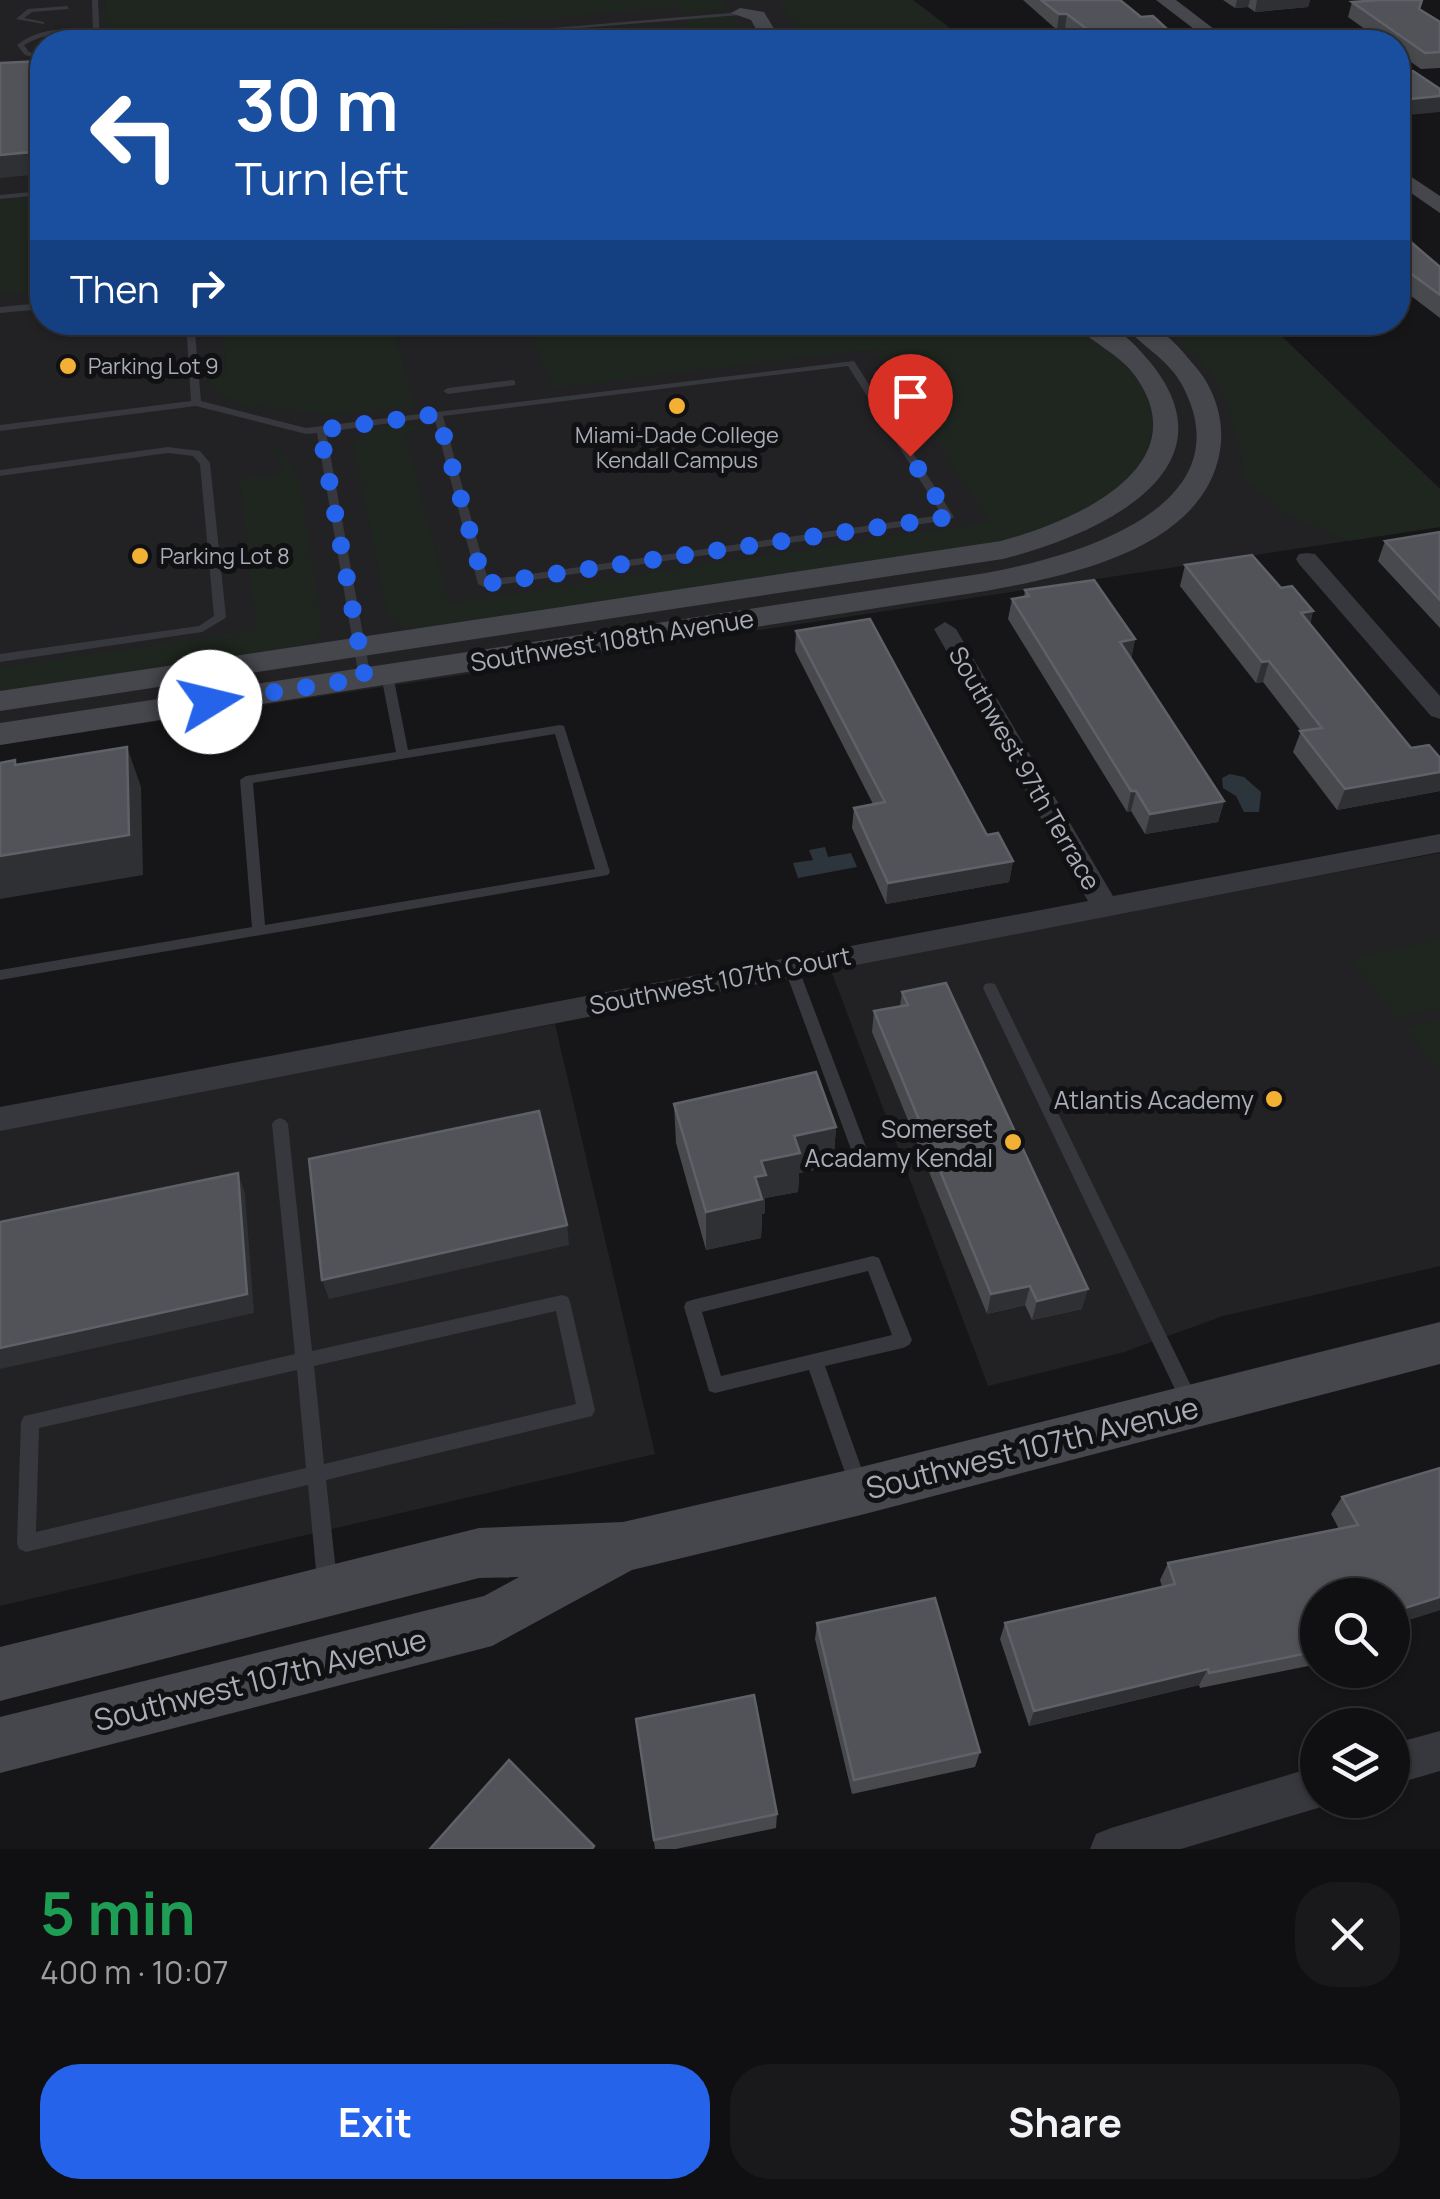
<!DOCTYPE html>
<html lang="en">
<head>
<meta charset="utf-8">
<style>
  body { margin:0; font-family:Manrope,sans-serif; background:#19191b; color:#f1f3f6; height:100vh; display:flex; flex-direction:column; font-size:38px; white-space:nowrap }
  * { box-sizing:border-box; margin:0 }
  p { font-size:32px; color:#9c9d9f }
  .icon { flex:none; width:55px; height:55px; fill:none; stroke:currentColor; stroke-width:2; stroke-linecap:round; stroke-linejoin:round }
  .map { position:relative; height:1849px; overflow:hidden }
  .drawer { display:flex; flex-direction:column; background:#101012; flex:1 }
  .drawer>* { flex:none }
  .guide { position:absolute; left:30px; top:30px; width:1380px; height:305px; border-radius:40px; box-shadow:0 2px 8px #0004,0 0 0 2px #303032; background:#1a4fa0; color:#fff; overflow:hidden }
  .tools { position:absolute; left:1300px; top:1578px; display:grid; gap:20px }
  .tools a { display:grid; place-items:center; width:110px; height:110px; border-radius:50%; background:#101012; box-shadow:0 2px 8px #0004,0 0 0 2px #303032; font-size:50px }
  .pin { position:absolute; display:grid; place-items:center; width:85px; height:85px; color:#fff; margin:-102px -42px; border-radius:50% 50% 50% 0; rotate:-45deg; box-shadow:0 0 10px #0007 }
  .pin .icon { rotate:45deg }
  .me { position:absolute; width:110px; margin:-55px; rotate:81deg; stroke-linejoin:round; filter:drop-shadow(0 0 8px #0008) }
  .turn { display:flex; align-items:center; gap:35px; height:210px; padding:0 40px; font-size:45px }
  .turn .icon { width:130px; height:130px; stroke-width:2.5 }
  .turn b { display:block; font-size:70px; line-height:85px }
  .then { display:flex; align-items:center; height:95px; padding:0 40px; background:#0003; gap:20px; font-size:38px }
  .round { display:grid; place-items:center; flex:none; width:105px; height:105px; border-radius:40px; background:#19191b }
  .headline { display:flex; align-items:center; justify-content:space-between; height:170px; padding:0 40px }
  h1 { font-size:60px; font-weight:700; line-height:75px; color:#1e9e55 }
  .cta { display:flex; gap:20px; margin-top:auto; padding:20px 40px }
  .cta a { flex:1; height:115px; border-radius:40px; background:#2563eb; color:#fff; font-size:40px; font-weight:700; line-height:115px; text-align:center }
  .cta a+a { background:#19191b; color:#f1f3f6 }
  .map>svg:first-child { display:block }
  .built { fill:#222225 }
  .green { fill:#1e261f }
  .water { fill:#2c353c }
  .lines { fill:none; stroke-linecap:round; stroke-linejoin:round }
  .lane { fill:#37383d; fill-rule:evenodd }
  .street { fill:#37383d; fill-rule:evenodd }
  .secondary { fill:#45474d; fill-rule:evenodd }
  .wall { fill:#47494d }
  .shaded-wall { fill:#2f3033 }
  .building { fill:#525359; stroke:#5f6168; stroke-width:2.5 }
  .route { stroke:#2563eb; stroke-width:18; stroke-dasharray:0 32.4 }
  .poi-dot { fill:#f2b134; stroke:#111113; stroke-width:4 }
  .labels { text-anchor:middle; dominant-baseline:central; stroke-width:10; stroke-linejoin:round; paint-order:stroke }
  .far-poi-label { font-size:22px; fill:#a8adb8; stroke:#111113; text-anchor:start }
  .street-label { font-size:25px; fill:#a8adb8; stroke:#111113 }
  .poi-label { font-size:25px; fill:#a8adb8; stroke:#111113; text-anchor:end }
  .near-street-label { font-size:30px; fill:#a8adb8; stroke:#111113 }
</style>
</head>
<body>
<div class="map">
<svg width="1440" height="1849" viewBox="0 0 1440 1849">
  <rect width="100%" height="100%" fill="#161618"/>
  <!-- built -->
  <g class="built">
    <polygon points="0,0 913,0 968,42 42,42 42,322 1268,323 1440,489 1440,527 0,745"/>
    <polygon points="1440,853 1440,1266 1223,1316 1124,1352 988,1386 830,968"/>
    <polygon points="555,1024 655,1454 0,1606 0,1127"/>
  </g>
  <!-- green -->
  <g class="green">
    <polygon points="106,0 722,0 728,10 681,14 676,7 268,42 104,42"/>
    <polygon points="778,0 913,0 968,42 796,42 792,20"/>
    <polygon points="729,16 737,23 738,42 662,42 687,40 679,27 690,26 685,19"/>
    <polygon points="42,196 42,290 0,295 0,201"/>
    <polygon points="221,323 392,323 415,406 335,415 257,406 252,409 237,403 240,400 221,396 207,380 227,375"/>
    <path d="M527,323H1069C1089,333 1118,349 1132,368C1164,412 1156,464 1111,496C1077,520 1036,530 996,543L418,629L400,626L388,615L353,445C364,426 406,420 426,428L405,434L449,603L990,522L875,349L553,388Z"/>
    <path d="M1154,323H1268L1440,489V527L1348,541L1284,513L1245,479C1230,398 1225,371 1154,323Z"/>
    <path d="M271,442L292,464L299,480L322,625L318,636C292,659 50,685 0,692V668L257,630L240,478H264L283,472Z"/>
    <polygon points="1440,939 1440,1007 1395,1018 1351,959"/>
    <polygon points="1440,1019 1440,1072 1406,1028"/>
  </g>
  <!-- water -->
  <g class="water">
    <polygon points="1230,774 1244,777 1261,792 1259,812 1244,812 1236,796 1223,788 1222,778"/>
    <polygon points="825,847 828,857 851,853 857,867 798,878 793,863 813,860 809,850"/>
  </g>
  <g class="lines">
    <!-- lane -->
    <g class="lane">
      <path d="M92,0H98L100,42H94L88,36C65,32 44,33 24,45L29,52L42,55V59L25,55L17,45C38,28 68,26 93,34Z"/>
      <polygon points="67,6 69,9 32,12 24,18 44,22 44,24 16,19 28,9"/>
      <polygon points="742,12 740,15 409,42 388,42"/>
      <polygon points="42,191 42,195 0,199 0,195"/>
      <polygon points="42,303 42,309 0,313 0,307"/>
      <path d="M186,322H194L201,401L306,428L854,361L954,517L949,520L484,587L478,584L434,417L326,432L371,678L365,682L359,678L317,433L306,434L196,406L0,431V425L191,401ZM848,366L942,515L488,580L443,416Z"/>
      <polygon points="512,380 515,381 515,385 448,394 443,391 448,388"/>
      <polygon points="168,447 200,451 210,463 226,617 224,619 202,632 0,662 0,654 199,626 214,616 200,464 193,456 168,453 0,476 0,470"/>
      <path d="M387,671L393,675L408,750L560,725L564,726L610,872L608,875L0,980V970L252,927L240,780L246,776L396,752L381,675ZM555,734L595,869L265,925L253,783Z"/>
      <polygon points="791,962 796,963 798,967 868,1152 866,1156 860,1158 854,1156 852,1152 784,967 786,963"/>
      <polygon points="990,983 995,984 997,988 1196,1396 1199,1402 1196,1408 1190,1410 1184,1408 983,988 985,984"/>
      <path d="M280,1118L285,1120L288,1124L312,1351L562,1295L568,1297L570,1302L595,1410L592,1416L326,1480L337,1581L334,1588L327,1590L320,1588L317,1581L308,1485L26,1552L19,1549L17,1543L21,1422L24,1416L295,1354L272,1124L275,1120ZM556,1311L576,1404L324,1464L314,1366ZM297,1370L306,1468L36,1532L39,1428Z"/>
      <path d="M873,1256L879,1258L881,1263L912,1340L909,1345L903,1348L825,1366L867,1484L864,1490L858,1493L852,1490L849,1484L809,1370L715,1393L709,1391L684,1307L686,1302L692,1300ZM868,1271L892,1335L721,1376L702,1312Z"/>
    </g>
    <!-- street -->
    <g class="street">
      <polygon points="1307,553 1315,554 1440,696 1440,719 1431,716 1299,564 1296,559 1299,554"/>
      <polygon points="945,622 956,629 1113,896 1440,834 1440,852 0,1131 0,1107 1088,901 934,629"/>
      <polygon points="1440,1731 1440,1771 1392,1785 1392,1744"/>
      <polygon points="1318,1766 1318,1800 1333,1800 1318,1808 1181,1849 1090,1849 1096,1834 1111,1828"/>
    </g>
    <!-- secondary -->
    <g class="secondary">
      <polygon points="1156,0 1176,0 1231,42 1211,42"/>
      <polygon points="740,8 764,12 782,42 763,42 751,20 731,13"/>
      <polygon points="1398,168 1440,196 1440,213 1398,184"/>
      <path d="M1072,322C1112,322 1124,331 1150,362C1241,473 1091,537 1003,559L0,711V691L1001,541C1069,523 1200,469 1136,377C1119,353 1091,343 1072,322Z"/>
      <path d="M1121,322C1160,322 1171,338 1195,366C1215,389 1225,421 1220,451C1203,550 1067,576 986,591L0,745V723L986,573C1073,557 1250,508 1181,383C1166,357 1139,345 1121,322Z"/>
      <polygon points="1440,1322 1440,1364 861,1515 632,1570 492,1646 0,1773 0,1717 484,1596 519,1577 479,1578 0,1701 0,1647 479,1528 623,1522 861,1467"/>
    </g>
  </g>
  <!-- wall -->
  <g class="wall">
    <polygon points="1023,0 1120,0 1141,17 1181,42 1082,42 1065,29 1057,30"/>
    <polygon points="1223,0 1310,0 1308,7 1255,12 1248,7 1235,8"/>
    <polygon points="1352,2 1419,9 1440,22 1440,68 1421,69 1398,53 1398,42 1383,42 1348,17"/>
    <polygon points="1398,231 1440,267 1440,318 1398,286"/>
    <polygon points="1440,532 1440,628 1378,561 1385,541"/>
    <polygon points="1185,565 1313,611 1310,624 1411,748 1440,758 1440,791 1337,810 1293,752 1301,731 1263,682 1256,683 1180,586"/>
    <polygon points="1025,590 1135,639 1131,659 1224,801 1218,822 1145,834 1131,811 1127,812 1008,619 1012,599 1024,597"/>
    <polygon points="796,631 1013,861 1009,882 886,904 852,828 854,808 873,804 795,651"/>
    <polygon points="902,992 1082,1309 1032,1320 1025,1305 987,1314 872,1032 874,1011 900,1006"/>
    <polygon points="674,1104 836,1127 833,1166 799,1173 798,1192 765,1198 765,1213 762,1214 761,1238 706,1250 676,1143"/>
    <polygon points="1440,1468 1440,1610 1392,1625 1318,1595 1318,1664 1200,1688 1199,1685 1029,1726 1000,1639 1005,1623 1162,1587 1160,1580 1168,1563 1339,1529 1331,1514 1342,1497"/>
    <polygon points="817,1623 980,1752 975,1767 852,1794 815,1639"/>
    <polygon points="638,1734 777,1814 776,1828 676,1849 655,1849"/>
  </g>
  <!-- shaded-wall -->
  <g class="shaded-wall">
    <polygon points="1237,0 1250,0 1248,7 1235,8"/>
    <polygon points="1257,0 1310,0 1308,7 1255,12"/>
    <polygon points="1059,14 1067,14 1065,29 1057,30"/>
    <polygon points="1440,96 1440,112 1398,116 1400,100"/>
    <polygon points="42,151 42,174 0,178 0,155"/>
    <polygon points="1313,611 1307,632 1301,613"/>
    <polygon points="1135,639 1131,660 1120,642"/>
    <polygon points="1269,661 1263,682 1256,683 1262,662"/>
    <polygon points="127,747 141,787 143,875 0,899 0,856"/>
    <polygon points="1440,772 1440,791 1337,810 1345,789"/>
    <polygon points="1131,791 1136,791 1131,811 1127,812"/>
    <polygon points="1224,801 1218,822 1145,834 1150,814"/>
    <polygon points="1013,861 1009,882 886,904 888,883"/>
    <polygon points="836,1127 833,1166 799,1173 798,1192 765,1198 765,1213 762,1214 761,1238 706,1250 706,1212 761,1161 794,1136"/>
    <polygon points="238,1173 245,1193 254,1313 0,1369 0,1348"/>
    <polygon points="567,1225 569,1245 329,1299 322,1280"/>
    <polygon points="1030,1286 1025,1305 987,1314 991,1294"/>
    <polygon points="1088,1289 1082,1309 1032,1320 1037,1301"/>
    <polygon points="1440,1597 1440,1610 1392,1625 1392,1612"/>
    <polygon points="1208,1669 1199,1685 1029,1726 1034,1711"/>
  </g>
  <!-- building -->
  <g class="building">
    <polygon points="1041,0 1120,0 1141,17 1153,16 1181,42 1104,42 1067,14 1059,14"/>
    <polygon points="1380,0 1422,0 1419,9 1440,22 1440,52 1425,53 1352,2"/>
    <polygon points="42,61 42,151 0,155 0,63"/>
    <polygon points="1413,71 1440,89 1440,96 1400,100 1398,98 1398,73"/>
    <polygon points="1398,231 1440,267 1440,295 1398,264"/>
    <polygon points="1440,532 1440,600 1385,541"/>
    <polygon points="1252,555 1281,588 1292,586 1313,611 1301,613 1411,748 1429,745 1440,758 1440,772 1345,789 1300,731 1322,728 1269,661 1262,662 1185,565"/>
    <polygon points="1094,580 1135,639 1120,642 1224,801 1150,814 1136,791 1131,791 1012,599 1029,596 1025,590"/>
    <polygon points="870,619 987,835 998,833 1013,861 888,883 854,808 885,802 796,631"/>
    <polygon points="127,747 129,835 0,856 0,763 15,760 15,765"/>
    <polygon points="946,983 1088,1289 1037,1301 1030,1286 991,1294 874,1011 908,1005 902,992"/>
    <polygon points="816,1072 836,1127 794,1136 800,1153 761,1161 766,1175 755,1177 762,1199 706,1212 674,1104"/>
    <polygon points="539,1111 567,1225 322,1280 309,1159"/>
    <polygon points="238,1173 247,1294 0,1348 0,1222"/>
    <polygon points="1440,1468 1440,1597 1392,1612 1392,1595 1318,1595 1318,1651 1209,1673 1208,1669 1034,1711 1005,1623 1175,1584 1168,1563 1358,1525 1342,1497"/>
    <polygon points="935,1598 980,1752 854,1780 817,1623"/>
    <polygon points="754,1695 777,1814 654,1840 636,1719"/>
    <polygon points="509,1760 594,1846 592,1849 430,1849"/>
  </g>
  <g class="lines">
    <!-- route -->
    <polyline class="route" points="210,702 365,678 320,430 438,414 484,584 949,517 910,456"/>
  </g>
  <!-- markers -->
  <g class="poi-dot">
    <circle cx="68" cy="366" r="10"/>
    <circle cx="677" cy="406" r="10"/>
    <circle cx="140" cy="556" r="10"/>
    <circle cx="1274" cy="1099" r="10"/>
    <circle cx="1013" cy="1142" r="10"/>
  </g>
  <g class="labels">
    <!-- far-poi labels -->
    <g class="far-poi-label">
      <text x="88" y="366">Parking Lot 9</text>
      <text x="677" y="435" text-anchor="middle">Miami-Dade College<tspan x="677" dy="25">Kendall Campus</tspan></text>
      <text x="160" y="556">Parking Lot 8</text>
    </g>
    <!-- street labels -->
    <g class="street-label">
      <text transform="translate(612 640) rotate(-9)">Southwest 108th Avenue</text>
      <text transform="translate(1025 768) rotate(60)">Southwest 97th Terrace</text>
      <text transform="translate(720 980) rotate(-11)">Southwest 107th Court</text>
    </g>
    <!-- poi labels -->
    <g class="poi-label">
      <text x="1254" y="1099">Atlantis Academy</text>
      <text x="993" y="1128">Somerset<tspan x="993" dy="29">Acadamy Kendal</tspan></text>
    </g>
    <!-- near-street labels -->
    <g class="near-street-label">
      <text transform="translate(1032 1447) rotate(-14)">Southwest 107th Avenue</text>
      <text transform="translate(260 1679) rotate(-14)">Southwest 107th Avenue</text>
    </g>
  </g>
</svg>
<div class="tools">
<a><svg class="icon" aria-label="search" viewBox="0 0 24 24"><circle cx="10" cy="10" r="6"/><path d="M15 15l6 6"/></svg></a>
<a><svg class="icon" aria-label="layers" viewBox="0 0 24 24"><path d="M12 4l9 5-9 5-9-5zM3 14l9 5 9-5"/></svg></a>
</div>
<div class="pin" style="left:910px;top:456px;background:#d93025"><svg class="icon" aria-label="arrive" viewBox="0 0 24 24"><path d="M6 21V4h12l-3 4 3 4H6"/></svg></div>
<svg class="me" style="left:210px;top:702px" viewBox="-20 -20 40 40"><circle r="19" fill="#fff"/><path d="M0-13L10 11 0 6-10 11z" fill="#2563eb"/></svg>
<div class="guide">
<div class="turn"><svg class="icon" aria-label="left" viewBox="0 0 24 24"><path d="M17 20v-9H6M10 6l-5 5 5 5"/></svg><div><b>30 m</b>Turn left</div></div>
<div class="then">Then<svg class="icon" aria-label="right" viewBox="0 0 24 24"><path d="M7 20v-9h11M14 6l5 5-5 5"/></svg></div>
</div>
</div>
<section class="drawer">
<div class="headline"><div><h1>5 min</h1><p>400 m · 10:07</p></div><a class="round"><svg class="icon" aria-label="close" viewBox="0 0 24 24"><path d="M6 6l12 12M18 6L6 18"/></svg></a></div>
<div class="cta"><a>Exit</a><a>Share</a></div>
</section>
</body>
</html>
